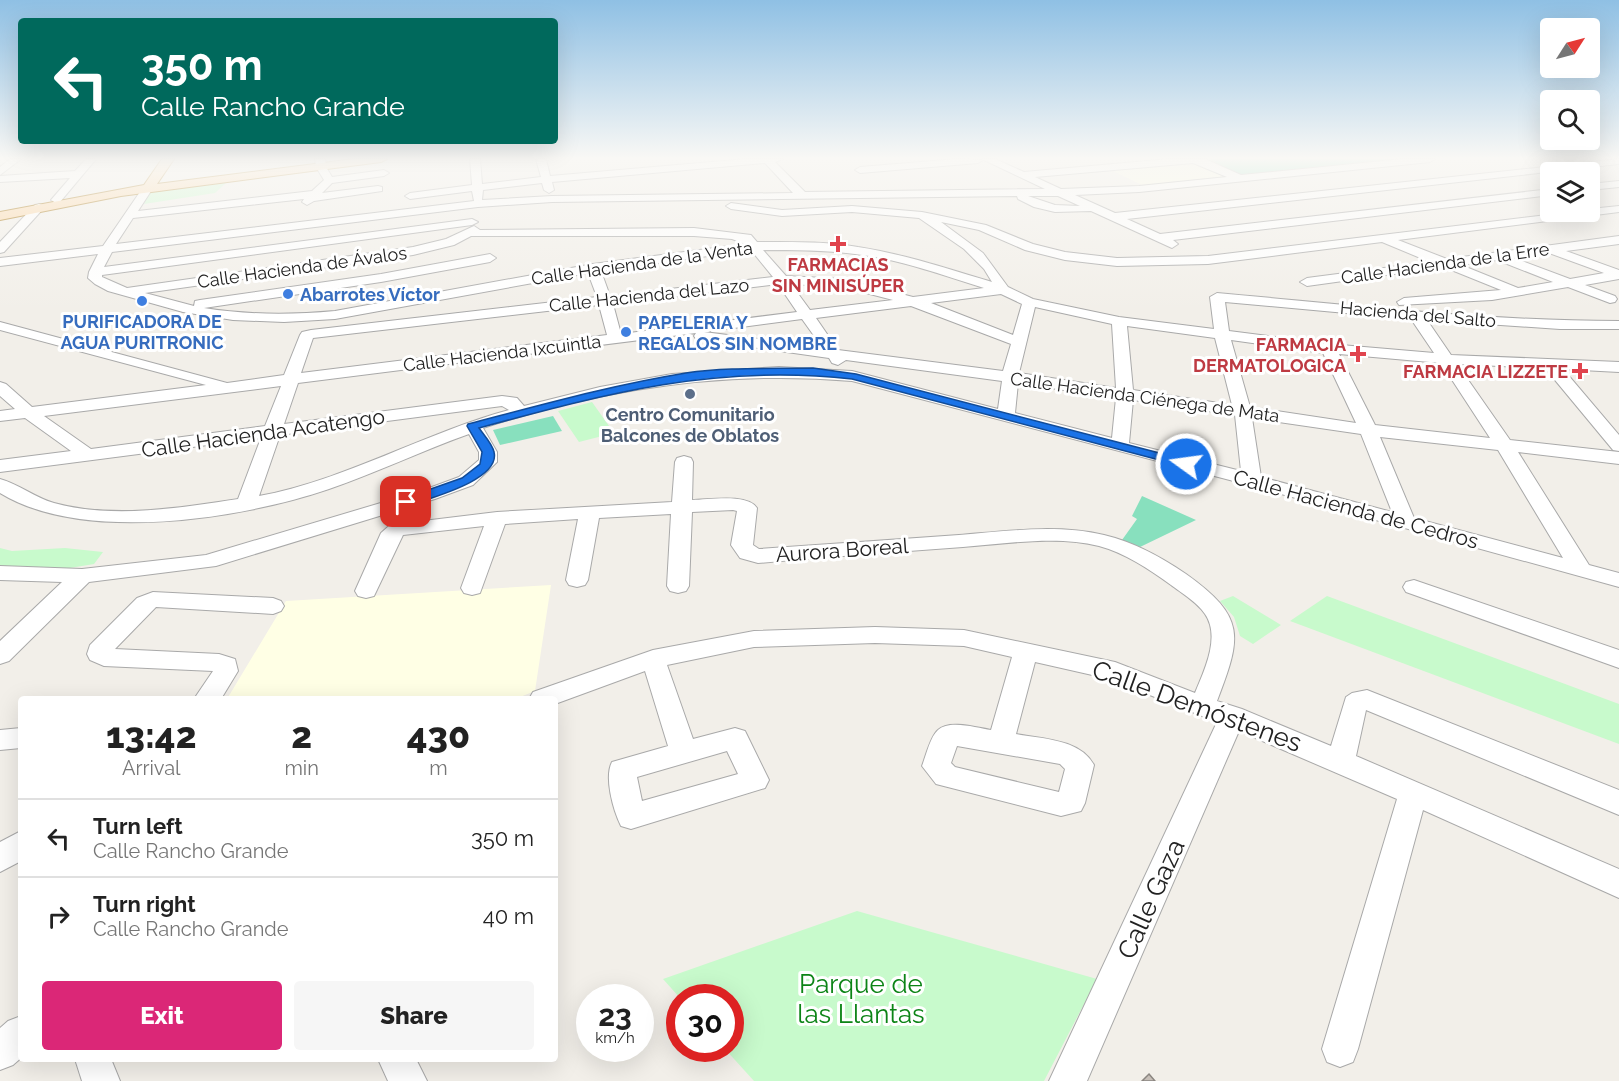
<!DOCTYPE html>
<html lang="en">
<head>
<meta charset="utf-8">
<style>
  body { margin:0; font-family:Raleway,sans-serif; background:#f6f6f6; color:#222; height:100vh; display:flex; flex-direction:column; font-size:22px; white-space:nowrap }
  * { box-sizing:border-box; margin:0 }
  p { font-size:20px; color:#767676 }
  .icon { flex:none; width:33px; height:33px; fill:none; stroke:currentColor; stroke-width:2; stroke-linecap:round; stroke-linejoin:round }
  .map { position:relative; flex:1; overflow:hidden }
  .drawer { position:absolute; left:18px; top:696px; width:540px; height:366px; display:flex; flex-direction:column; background:#fff; border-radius:6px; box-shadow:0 6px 24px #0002 }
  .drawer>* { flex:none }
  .top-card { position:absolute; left:18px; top:18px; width:540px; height:126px; border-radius:6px; box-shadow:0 6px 24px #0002; background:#00695c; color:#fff; overflow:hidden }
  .needle { width:39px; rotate:54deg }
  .fabs { position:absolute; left:1540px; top:18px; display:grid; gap:12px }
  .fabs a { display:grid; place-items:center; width:60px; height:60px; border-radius:6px; background:#fff; box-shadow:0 6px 24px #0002; font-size:30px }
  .speed { position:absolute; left:576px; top:984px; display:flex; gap:12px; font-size:30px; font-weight:700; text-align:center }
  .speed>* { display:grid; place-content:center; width:78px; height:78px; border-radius:50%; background:#fff; box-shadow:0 6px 24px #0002; line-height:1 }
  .speed small { font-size:15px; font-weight:400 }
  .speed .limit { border:9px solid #d22; background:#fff; color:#111 }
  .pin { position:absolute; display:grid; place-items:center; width:51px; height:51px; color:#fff; margin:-26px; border-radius:12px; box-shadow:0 3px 9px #0006 }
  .me { position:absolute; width:66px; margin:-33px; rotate:284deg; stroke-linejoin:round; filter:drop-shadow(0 0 4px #0008) }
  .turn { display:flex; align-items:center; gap:21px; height:126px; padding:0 24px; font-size:27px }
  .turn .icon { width:78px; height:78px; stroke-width:2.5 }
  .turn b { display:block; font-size:42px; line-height:51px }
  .eta { display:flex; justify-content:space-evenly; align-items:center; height:102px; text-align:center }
  .eta b { font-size:36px; font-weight:800; line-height:42px }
  .action { display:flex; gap:12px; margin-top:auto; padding:12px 24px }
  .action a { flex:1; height:69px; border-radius:6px; background:#db2777; color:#fff; font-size:24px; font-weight:800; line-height:69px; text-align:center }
  .action a+a { background:#f6f6f6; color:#222 }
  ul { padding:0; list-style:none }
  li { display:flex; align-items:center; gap:18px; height:78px; padding:0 24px; border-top:2px solid #e0e0e0 }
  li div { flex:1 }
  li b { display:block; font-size:22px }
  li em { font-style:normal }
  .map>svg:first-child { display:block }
  .education { fill:#ffffe5 }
  .park { fill:#c8facc }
  .pitch { fill:#88e0be }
  .building { fill:#c7bfb8; stroke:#8b8681; stroke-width:1.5 }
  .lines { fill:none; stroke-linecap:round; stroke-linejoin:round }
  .minor-casing { stroke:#a9a9a9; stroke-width:2 }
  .major-casing { stroke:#a06b00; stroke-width:2 }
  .minor { fill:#fff; fill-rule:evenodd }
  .major { fill:#fcd6a4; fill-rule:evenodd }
  .route { fill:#1a73e8; stroke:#114b97; stroke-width:1.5 }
  .health-dot { fill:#e0444e; stroke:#fff; stroke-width:2 }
  .shop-dot { fill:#3f7fe0; stroke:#fff; stroke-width:2 }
  .service-dot { fill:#5c6f8a; stroke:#fff; stroke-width:2 }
  .labels { text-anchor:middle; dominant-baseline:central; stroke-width:6; stroke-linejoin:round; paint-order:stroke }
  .far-street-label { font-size:18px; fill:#222; stroke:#fff }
  .far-health-label { font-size:18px; font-weight:bold; fill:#be3a42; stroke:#fff; text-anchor:end }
  .far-shop-label { font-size:18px; font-weight:bold; fill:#366cbe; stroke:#fff; text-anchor:start }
  .far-service-label { font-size:18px; font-weight:bold; fill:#4e5e75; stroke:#fff }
  .street-label { font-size:21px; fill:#222; stroke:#fff }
  .near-street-label { font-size:26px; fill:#222; stroke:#fff }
  .near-park-label { font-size:26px; fill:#0c8416; stroke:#fff }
</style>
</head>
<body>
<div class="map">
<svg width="1619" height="1081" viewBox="0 0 1619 1081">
  <rect width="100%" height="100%" fill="#f2efe9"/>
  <!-- education -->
  <g class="education">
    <polygon points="1194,162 1228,176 1142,185 1111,170"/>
    <polygon points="551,585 535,691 515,699 227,699 286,601"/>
  </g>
  <!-- park -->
  <g class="park">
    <polygon points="237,180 226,183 215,193 144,204 149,191"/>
    <polygon points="592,402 614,433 579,442 558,411"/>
    <polygon points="0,548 12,551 65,548 103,552 94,564 70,568 7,568 0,567"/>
    <polygon points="1233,596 1281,625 1253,644 1240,636 1234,617 1220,601"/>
    <polygon points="1327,596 1619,704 1619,744 1290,621"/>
    <polygon points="857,911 1097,979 1044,1081 754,1081 725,1049 730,1048 730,998 680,998 663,979"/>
  </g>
  <!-- pitch -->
  <g class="pitch">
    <polygon points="1216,159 1412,159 1246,177 1204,160"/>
    <polygon points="553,416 562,431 500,445 493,430"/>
    <polygon points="1142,496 1196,520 1140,547 1122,540 1137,519 1132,516"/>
  </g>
  <!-- building -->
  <polygon class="building" points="1149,1074 1155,1081 1142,1081"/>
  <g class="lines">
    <defs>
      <g id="minor">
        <polygon points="10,159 21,159 0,175 0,167"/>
        <polygon points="86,159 96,159 60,202 56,203 51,200 70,178 0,182 0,176 75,171"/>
        <path d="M315,159H325L326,167L332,177L384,170L389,173L384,176L332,183L322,193L378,186L382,187V191L314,201L307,205L302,202L304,199L133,218L116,244L474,201L472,191L410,199L405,196L410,193L472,185L470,159H480L482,184L541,177L536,159H546L550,176L746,159H783L775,162L805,192L1045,189L982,159H995L1024,172L1169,159H1205L1241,175L1403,159H1435L1430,162L1139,192L1075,195L1115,213L1619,159V164L1127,219L1160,234L1551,189V195L1173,240L1178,244L1172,248L1091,211L1055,212L1034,207L1018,199L1017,196L552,202L478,207L112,252L104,267L472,219L478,222L472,225L102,275V277L127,288L413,247L446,239L474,226L480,230L694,228L751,235L757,242C791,242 825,241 858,247C904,254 948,269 992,282L984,269L964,249L919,218L852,212L782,216L731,209L726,206L731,203L782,210L852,206L922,212L986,225L1033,244L1065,252L1117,258L1208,256L1572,212H1590V209L1619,206V212L1398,240L1447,259L1619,236V244L1566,251L1619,270V279L1585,285L1615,296L1617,299L1615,302L1610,303L1568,287L1492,300L1399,305L1397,302L1404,298L1501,290L1444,267L1307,286L1300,282L1307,278L1430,262L1382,242L1208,264L1117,266L1065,260L1025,250L979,230L941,222L983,253L1008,287L1033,299L1119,317L1214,329L1210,297L1217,293C1351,305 1485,321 1619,321V329H1560L1427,320L1451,355L1619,362V372L1563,369L1619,435V451L1613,450L1545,368L1457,364L1510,440L1619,452V464L1518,452L1589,565L1619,573V587L1245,484L852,381C726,370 602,389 483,428L497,452V462L473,485L435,499L216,566L89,582L9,661L0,664V641L62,582L0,580V566L82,569L206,555L421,491L459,477L479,460V452L469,434C421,451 376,473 329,489C241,519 83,544 0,493V479C19,484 35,498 54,503C113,519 179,508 238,499L261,438L0,472V460L71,451L25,418L0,421V411L15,409L0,396V382L6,384L32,407L206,385L0,330V322L227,383L284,375L300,335L302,332L311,330L597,297L588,273L335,319L284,322L233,320L183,312L108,291L95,284L88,278L89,272L98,254L0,266V258L103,246L144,186L153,188L138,211L312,191L324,180L316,167ZM765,163L793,193L552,196L482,200L483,190L542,183L544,190L549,193L554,190L552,182ZM1193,163L1227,177L1139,186L1061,189L1035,177ZM1028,196H1058L1080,206L1055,205ZM471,236H694L732,239L745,244L593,264L335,311C291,315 248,315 204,308L381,282L490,262L496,258L490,254L381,274L200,300L195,301L194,306L145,293L413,255L454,245ZM751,250L773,277L610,296L601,271ZM763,250C794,250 825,250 855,254C899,259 942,275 984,288L913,297L843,279L786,276ZM1549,253L1604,273L1570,279L1514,258ZM1497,260L1553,282L1518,288L1461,265ZM778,284L797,312L621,334L613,304ZM791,284L843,287L893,300L810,310ZM1001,294L1022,304L1013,335L931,303ZM1225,302L1411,319L1434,353L1329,344L1229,331ZM599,305L607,335L301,373L313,338ZM911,306L1011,344L1003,371L838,350L816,318ZM1035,307L1112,324L1116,388L1019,373ZM802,319L822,347L704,332ZM1127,326L1215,338L1232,405L1133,390ZM696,333L694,336L696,339L701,340L829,358L832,363L838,365L846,360L1002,381L998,409L852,371L779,367L672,374L600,387L524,406L517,398L502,396L284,424L298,383ZM1231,340L1323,353L1356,423L1250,407ZM1339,354L1441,363L1490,438L1375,425ZM1018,383L1116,398L1112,438L1015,413ZM281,386L265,426L91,449L44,416ZM1133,400L1235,415L1241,471L1129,443ZM502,406L509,410C424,433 346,480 259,496L280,435ZM1252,418L1361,434L1392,512L1261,477ZM1380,437L1498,450L1563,558L1414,518Z"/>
        <polygon points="957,159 983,160 978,163 860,173 855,170 860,167"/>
        <polygon points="1619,181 1619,187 1590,190 1590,184"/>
        <polygon points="39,204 43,205 43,209 4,252 0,253 0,242 35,205"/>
        <path d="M684,456L691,458L693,462L692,500C709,500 747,493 757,508L753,545L759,549C826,544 892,540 959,535C1007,531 1057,524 1104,535C1134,542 1161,557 1186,574C1246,617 1242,636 1217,701L1242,709L1331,746L1346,697L1352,693L1367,690L1619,790V815L1366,710L1356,756L1619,869V898L1423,810L1358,1049L1353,1062L1340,1067L1327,1062L1322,1049L1397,799L1239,731L1087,1081H1049L1217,722L1110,679L1035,662L1016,734C1043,739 1080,739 1094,765L1085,803L1081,811L1061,816L936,784L922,766C926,756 930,737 938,730C949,719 978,728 991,730L1012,657L964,646L875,643L754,647L667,665L693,739L735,728L745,731L769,780L765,788L631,829L621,826C613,810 604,777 612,762L668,746L645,671L555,704V699H529L533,692L653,650L754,631L875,627L964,630L1115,662L1195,693C1204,671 1221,637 1205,614C1197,602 1183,594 1171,585C1149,569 1125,553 1099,546C1056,535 1006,544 963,547C894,552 826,557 758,563L740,558L731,545L737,511L733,510L692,512L689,586L686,591L678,593L670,591L667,586L671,514L599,518L588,580L585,585L577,587L569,585L566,580L578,519L505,524L480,593L472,595L464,593L461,588L484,526L403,535L374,596L366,598L358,596L355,591L381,533L390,525L497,512L672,502L675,462L677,458ZM957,746L1060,764L1065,769L1059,792L955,767L951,763ZM727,751L738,774L642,801L637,777Z"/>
        <polygon points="1414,580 1619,650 1619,668 1406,592 1403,587 1406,582"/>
        <polygon points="153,592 273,598 281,601 284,606 281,611 273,614 156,607 115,649 219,654 235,659 238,671 221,699 194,699 213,671 104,666 90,660 87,654 90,645 137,598"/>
        <polygon points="21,728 21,748 0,750 0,730"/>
        <polygon points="21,831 21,861 0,872 0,842"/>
        <polygon points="21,1016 21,1058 13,1065 0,1070 0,1028 8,1021"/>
        <polygon points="75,1059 111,1059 120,1081 82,1081"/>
        <polygon points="378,1059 416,1059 427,1081 388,1081"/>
      </g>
      <polygon id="major" points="162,159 174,159 157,184 354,159 387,159 381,162 121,196 0,220 0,212 144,185"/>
    </defs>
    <!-- minor casing -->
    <use href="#minor" class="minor-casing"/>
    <!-- major casing -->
    <use href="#major" class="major-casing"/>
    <!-- minor -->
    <use href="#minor" class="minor"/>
    <!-- major -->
    <use href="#major" class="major"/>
  </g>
  <!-- sky -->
  <linearGradient id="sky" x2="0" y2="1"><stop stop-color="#8fc0e4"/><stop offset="0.51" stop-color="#f9f8f5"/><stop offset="1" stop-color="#f9f8f5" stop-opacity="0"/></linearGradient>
  <rect width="1619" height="310" fill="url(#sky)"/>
  <!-- route -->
  <path class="route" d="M813,368L856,374L1190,461L1192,464L1190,466H1182L852,379C716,364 608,393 479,428C484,435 493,445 494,452C501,480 430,498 411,505L406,506L400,502L402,499L462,478L480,464L482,452L467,426L468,424C541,405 612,385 686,373C728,367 771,369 813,368Z"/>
  <!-- markers -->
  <g class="health-dot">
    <path d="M835 235h6v6h6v6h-6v6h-6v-6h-6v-6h6z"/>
    <path d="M1355 345h6v6h6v6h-6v6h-6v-6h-6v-6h6z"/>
    <path d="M1577 362h6v6h6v6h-6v6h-6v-6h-6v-6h6z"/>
  </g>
  <g class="shop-dot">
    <circle cx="288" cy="294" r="6"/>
    <circle cx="142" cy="301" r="6"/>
    <circle cx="626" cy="332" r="6"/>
  </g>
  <circle class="service-dot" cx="690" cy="394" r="6"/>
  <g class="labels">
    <!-- far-street labels -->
    <g class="far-street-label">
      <text transform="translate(642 263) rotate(-8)">Calle Hacienda de la Venta</text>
      <text transform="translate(1445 263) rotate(-8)">Calle Hacienda de la Erre</text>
      <text transform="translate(302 267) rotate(-8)">Calle Hacienda de Ávalos</text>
      <text transform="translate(649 295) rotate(-6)">Calle Hacienda del Lazo</text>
      <text transform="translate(1418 314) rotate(5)">Hacienda del Salto</text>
      <text transform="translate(502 353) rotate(-7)">Calle Hacienda Ixcuintla</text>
      <text transform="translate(1145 397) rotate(8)">Calle Hacienda Ciénega de Mata</text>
    </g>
    <!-- far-health labels -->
    <g class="far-health-label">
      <text x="838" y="264" text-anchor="middle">FARMACIAS<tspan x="838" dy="21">SIN MINISÚPER</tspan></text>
      <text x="1346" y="344">FARMACIA<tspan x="1346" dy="21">DERMATOLOGICA</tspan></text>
      <text x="1568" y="371">FARMACIA LIZZETE</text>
    </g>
    <!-- far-shop labels -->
    <g class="far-shop-label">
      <text x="300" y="294">Abarrotes Víctor</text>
      <text x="142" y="321" text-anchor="middle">PURIFICADORA DE<tspan x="142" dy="21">AGUA PURITRONIC</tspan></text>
      <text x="638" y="322">PAPELERIA Y<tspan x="638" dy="21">REGALOS SIN NOMBRE</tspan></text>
    </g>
    <!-- far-service labels -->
    <g class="far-service-label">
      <text x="690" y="414">Centro Comunitario<tspan x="690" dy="21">Balcones de Oblatos</tspan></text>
    </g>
    <!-- street labels -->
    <g class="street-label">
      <text transform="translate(263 433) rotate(-8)">Calle Hacienda Acatengo</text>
      <text transform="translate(1356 509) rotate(15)">Calle Hacienda de Cedros</text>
      <text transform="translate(842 550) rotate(-4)">Aurora Boreal</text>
    </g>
    <!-- near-street labels -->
    <g class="near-street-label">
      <text transform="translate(1197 706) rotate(20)">Calle Demóstenes</text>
      <text transform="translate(1151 899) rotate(-66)">Calle Gaza</text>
    </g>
    <!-- near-park labels -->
    <g class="near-park-label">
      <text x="861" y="984">Parque de<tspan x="861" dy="30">las Llantas</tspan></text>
    </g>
  </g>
</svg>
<div class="fabs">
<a><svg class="needle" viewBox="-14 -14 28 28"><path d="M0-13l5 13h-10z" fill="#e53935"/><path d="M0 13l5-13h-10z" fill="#767676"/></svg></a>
<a><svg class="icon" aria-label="search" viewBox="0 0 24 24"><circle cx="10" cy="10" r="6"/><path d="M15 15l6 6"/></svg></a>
<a><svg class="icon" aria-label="layers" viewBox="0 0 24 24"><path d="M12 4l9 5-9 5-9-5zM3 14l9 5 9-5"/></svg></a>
</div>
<div class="speed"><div>23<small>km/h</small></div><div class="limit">30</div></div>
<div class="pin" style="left:406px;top:502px;background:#d93025"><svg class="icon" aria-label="arrive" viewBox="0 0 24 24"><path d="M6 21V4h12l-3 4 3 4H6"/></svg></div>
<svg class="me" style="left:1186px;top:464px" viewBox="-20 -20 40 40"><circle r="17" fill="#1a73e8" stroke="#fff" stroke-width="3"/><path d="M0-11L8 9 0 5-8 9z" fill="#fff"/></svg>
<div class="top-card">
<div class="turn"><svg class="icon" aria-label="left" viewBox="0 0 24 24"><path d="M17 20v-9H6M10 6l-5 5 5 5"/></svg><div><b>350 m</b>Calle Rancho Grande</div></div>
</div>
<section class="drawer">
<div class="eta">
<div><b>13:42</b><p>Arrival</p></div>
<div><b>2</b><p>min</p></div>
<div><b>430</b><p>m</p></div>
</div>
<ul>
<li><svg class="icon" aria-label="left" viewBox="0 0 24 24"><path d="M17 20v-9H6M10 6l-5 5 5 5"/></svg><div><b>Turn left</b><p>Calle Rancho Grande</p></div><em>350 m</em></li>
<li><svg class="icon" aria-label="right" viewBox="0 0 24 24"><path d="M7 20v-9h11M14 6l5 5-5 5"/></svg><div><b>Turn right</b><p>Calle Rancho Grande</p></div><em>40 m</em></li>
</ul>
<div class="action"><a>Exit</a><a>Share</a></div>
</section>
</div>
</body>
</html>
